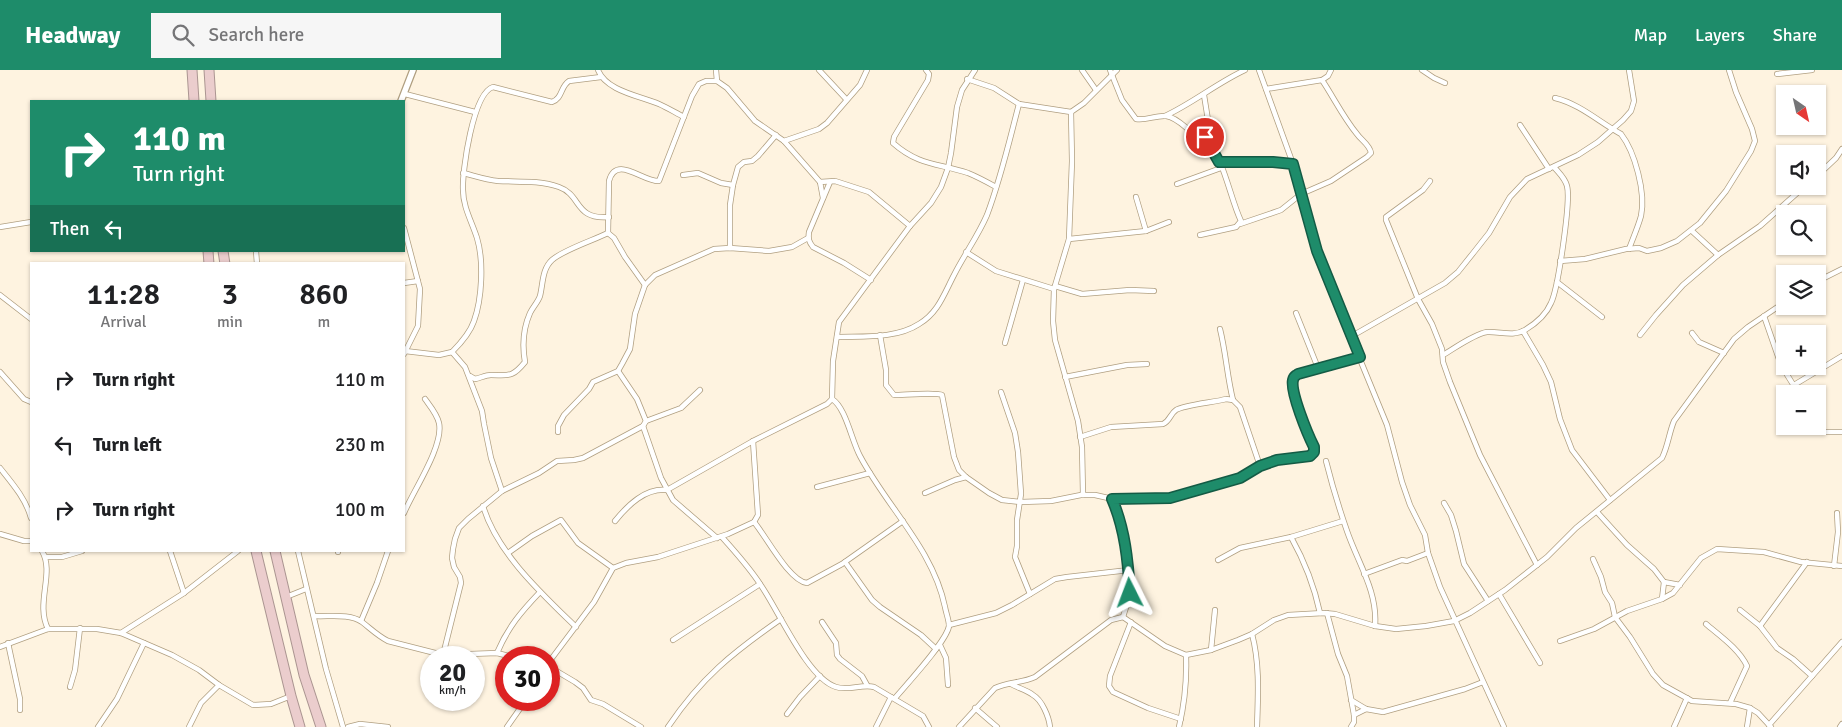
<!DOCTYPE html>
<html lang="en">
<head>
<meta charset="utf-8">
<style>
  body { margin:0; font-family:Signika,sans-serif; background:#f6f6f6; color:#202124; height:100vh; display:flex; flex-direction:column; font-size:19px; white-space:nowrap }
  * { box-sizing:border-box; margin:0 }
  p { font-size:16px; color:#757577 }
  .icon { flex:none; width:28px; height:28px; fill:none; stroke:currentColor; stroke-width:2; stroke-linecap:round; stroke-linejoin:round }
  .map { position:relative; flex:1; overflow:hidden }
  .drawer { position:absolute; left:30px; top:192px; width:375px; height:290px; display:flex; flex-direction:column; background:#fff; border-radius:0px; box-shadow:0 1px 4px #0004 }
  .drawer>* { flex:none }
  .hud { position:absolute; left:30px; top:30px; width:375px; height:152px; border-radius:0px; box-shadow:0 1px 4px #0004; background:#1e8c6a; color:#fff; overflow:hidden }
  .needle { width:32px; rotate:146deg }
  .tools { position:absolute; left:1776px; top:15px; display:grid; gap:10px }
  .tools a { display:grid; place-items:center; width:50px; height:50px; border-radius:0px; background:#fff; box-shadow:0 1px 4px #0004; font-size:25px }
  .speed { position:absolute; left:420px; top:576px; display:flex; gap:10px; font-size:25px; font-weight:700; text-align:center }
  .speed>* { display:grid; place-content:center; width:65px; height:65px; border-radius:50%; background:#fff; box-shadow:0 1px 4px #0004; line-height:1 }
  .speed small { font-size:12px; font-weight:400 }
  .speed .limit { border:8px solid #d22; background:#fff; color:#111 }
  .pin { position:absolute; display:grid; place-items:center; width:42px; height:42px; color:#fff; margin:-21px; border:2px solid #fff; border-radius:50%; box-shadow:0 1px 5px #0007 }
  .me { position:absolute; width:55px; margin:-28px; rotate:357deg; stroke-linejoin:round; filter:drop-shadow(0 0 4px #0008) }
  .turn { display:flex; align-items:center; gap:18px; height:105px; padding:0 20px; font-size:22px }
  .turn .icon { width:65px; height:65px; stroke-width:2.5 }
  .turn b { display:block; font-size:35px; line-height:42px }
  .then { display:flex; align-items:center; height:48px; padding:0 20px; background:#0003; gap:10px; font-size:19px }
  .eta { display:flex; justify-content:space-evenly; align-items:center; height:85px; text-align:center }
  .eta b { font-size:30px; font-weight:600; line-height:35px }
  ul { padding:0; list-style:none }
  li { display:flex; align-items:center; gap:15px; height:65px; padding:0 20px }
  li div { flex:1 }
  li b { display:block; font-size:19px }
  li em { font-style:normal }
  header { display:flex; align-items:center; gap:30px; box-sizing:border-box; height:70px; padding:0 25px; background:#1e8c6a; color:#fff }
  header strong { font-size:24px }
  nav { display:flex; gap:28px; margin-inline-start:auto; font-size:18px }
  .search { width:350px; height:45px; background:#f6f6f6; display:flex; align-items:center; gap:12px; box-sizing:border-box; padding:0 18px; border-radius:0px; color:#757577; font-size:19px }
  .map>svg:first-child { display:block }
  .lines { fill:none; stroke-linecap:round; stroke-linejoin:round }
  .minor-casing { stroke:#b09f81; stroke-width:6 }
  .tertiary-casing { stroke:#b09f81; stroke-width:8 }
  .motorway-casing { stroke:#ab9591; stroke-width:11 }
  .minor { stroke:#fff; stroke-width:4.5 }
  .tertiary { stroke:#fff; stroke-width:5.5 }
  .motorway { stroke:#ebcdcd; stroke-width:9 }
  .route-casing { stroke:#145b45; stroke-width:12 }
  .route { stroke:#1e8c6a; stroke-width:9 }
</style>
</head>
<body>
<header>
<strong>Headway</strong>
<div class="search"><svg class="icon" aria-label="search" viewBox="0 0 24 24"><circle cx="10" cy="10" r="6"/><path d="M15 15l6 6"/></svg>Search here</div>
<nav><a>Map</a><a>Layers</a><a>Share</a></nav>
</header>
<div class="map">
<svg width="1842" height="657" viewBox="0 0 1842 657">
  <rect width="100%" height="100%" fill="#fef3e0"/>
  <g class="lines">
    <defs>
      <g id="minor">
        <path d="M598,0C606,21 640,26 659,34C668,38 676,43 684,47"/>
        <polyline points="716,0 717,11"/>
        <polyline points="819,0 846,29"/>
        <path d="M926,0L929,4L928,10L894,67L893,73C919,96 938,93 968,103C978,107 987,112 996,117"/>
        <polyline points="1082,0 1096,20"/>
        <path d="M1110,0L1122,30L1136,49C1146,51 1156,45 1166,46C1175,47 1183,55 1189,60C1195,64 1201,63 1206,69C1224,88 1230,128 1241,151L1236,157L1200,165"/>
        <polyline points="1259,0 1293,94 1312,166 1322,197 1387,355 1402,412 1410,435 1425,465 1428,483 1440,517 1504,657"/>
        <polyline points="1422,0 1434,8 1445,13"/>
        <polyline points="1777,4 1812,0"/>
        <polyline points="967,9 994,18 1019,34 1071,42 1084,33 1117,0"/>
        <polyline points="1266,19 1322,10 1328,6 1331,0"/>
        <polyline points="405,24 475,42"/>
        <polyline points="1204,25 1208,50 1205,67"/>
        <path d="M1555,28C1580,34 1599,52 1621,64C1635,82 1646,123 1641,146C1638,157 1633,168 1629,179"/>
        <polyline points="1071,42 1072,91 1069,169 1054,219 1053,251 1055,270 1078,351 1082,377 1083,425"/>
        <path d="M1165,46C1193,33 1217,13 1245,0"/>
        <polyline points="1520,55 1549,99"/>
        <polyline points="784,71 819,59 827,53 860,15 867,0"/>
        <polyline points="1219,92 1273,92 1293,94"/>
        <path d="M463,103C475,106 486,110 498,111C518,112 539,110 559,117C582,125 574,150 609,147"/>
        <polyline points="683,105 698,103 721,113 733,115"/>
        <polyline points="1818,105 1836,88 1842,79"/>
        <polyline points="1430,111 1423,120 1386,147 1386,150 1418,229 1432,254 1442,279 1443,292 1450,312 1480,385 1537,495"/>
        <polyline points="820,112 835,111 869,122 910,156"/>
        <path d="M830,112L809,162C808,169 809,172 813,177L844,193L871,210"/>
        <polyline points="1177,114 1221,98"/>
        <polyline points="1136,127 1146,161 1169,152"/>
        <path d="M1240,154L1281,140L1301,124L1331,111L1367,87L1371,83C1370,75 1361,70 1357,64C1343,47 1334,28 1322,10"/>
        <polyline points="0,157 31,152"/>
        <polyline points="404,158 420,219 418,256 404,284"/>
        <polyline points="1692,161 1718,185"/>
        <path d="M608,163L609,111C616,84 643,112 659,111L692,26L699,14L706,11H717L727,18L755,51L784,71L820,112L823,128"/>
        <polyline points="608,163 614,168 625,187 645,215"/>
        <polyline points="1069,169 1146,161"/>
        <polyline points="730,178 730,135 733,115 738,97 744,92 752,91 758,86 776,65"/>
        <polyline points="256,181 257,194"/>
        <polyline points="966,182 996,201 1054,219"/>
        <polyline points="1560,191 1585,189 1626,179 1639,178 1647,181 1661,178 1677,171 1700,153 1726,121 1751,81 1755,71 1752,59 1736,22 1729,0"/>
        <polyline points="1818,211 1842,199"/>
        <polyline points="1557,212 1602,247"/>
        <polyline points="404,213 418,211"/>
        <polyline points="1055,216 1082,224 1130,220 1154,221"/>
        <polyline points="0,225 31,249"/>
        <polyline points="1296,243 1318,298"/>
        <polyline points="1764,246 1781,295 1799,324"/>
        <path d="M1220,259C1226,283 1227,306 1233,330"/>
        <polyline points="1523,261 1543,295 1551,312 1560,349 1572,380 1610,430"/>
        <polyline points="1692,263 1699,272 1724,283"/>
        <path d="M880,265L886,300V315L894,325C904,325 937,322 942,325L954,387L959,400L966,407L989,423L1002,430L1021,432L1051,431L1081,425H1095L1117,430L1170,428L1240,408L1260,396L1277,391L1310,386L1314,382V377C1308,365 1290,322 1293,310C1294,306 1294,307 1297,304L1360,287"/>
        <polyline points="1640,265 1656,245 1683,215 1718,185 1760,156 1805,116"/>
        <polyline points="1352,266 1445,213 1458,202 1474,182 1489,163 1510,127 1527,109 1578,85 1598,72 1623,50 1631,41 1634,31 1629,0"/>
        <path d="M837,267C863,266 896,269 919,254C938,243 944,224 954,205C964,185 978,166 987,145C1001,108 1009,72 1019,34"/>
        <polyline points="1005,273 1023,210"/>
        <polyline points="405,281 439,285 452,282 465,297 482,341 484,354 491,388 502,421"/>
        <path d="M452,282C461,273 470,263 474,251C482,229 484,191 477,168C472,152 463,137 463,120C462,101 473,23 493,17L552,32C563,28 560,17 569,11L601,7"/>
        <path d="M1443,285C1455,278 1474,264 1487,262C1499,261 1513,267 1525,260C1535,254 1546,245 1551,233C1558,219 1571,131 1567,116C1565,108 1559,103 1554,97"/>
        <polyline points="0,302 24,329 31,332"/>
        <path d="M470,306L475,309C480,308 486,305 491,305C509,305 512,308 525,292C522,275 523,259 530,243C533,237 538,232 540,226C543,214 542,199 552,190C563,180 594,170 608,163"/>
        <polyline points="1065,307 1127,295 1147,294"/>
        <polyline points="1794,315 1842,286"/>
        <polyline points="1001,322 1015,363 1018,382 1021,424 1017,450 1017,476 1015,487 1030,524"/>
        <path d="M832,329C846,338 851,369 860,386C887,437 933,479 945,537C946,543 949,550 949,556C947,571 906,615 895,628"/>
        <polyline points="646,351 681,338 700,320"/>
        <polyline points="643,356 661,408 673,430 717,468"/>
        <polyline points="1814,356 1823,362 1842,362"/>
        <polyline points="558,362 558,356 564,345 589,319 593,312 618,301 622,294 630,279 635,244 645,215 655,205 714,179 730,178 769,181 792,177 808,168"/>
        <path d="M1080,367L1111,357L1163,354C1170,351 1170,344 1176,340C1183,335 1216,332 1226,329L1233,330L1240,337L1260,396"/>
        <path d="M1326,391C1332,415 1339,438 1347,461C1358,493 1378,522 1375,556"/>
        <path d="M0,398C12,413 26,429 31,448"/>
        <polyline points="817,417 870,403"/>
        <polyline points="925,423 955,410 966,407"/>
        <path d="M1112,429C1121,451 1134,501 1130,525C1128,532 1125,540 1123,547"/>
        <polyline points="1444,433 1451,445 1456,461 1464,494 1488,531"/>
        <path d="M483,436C497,483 542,524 576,557"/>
        <polyline points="1597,442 1627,475 1654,499 1664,512 1680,515"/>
        <path d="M404,443C413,421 444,376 439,353C437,344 430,336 425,329"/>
        <path d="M615,451C628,435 645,418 667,420L753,371L827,334L832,329L833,291L839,252L910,156L931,133L941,117L948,98L951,83L957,37L962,20L975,0"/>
        <path d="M754,452C766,466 789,511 807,513L842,494L903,451"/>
        <polyline points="0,464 24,471 31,471"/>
        <path d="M722,467C735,482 749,497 760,514C778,539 807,608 836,617C848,621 862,614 874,617L923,646L929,657"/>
        <path d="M1291,467C1305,492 1314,515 1320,543"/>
        <path d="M42,481C55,503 35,533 48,559"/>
        <polyline points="170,481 184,523"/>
        <polyline points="298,481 326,599 343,657"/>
        <polyline points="338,482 338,481"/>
        <polyline points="508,483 532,466 561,450 578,473 613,498"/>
        <polyline points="45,487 62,487 82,481"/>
        <polyline points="1593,489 1601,507 1605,522 1612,533 1615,547 1630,567 1653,604 1663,615 1692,631 1736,634 1750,638 1758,643 1771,657"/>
        <polyline points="1218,490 1240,478 1291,467 1343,451"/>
        <polyline points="845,492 872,530 880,537 921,565 936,579"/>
        <polyline points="1834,496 1838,462 1837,443"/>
        <polyline points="1364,504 1402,490 1407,491 1428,483"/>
        <polyline points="1499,524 1540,593"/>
        <polyline points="286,527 306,519"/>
        <polyline points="1662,529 1664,512"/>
        <polyline points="1740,540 1760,556 1777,578 1793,589 1812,606"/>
        <polyline points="1327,543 1338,584 1347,606 1354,645 1354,652 1351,657"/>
        <path d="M314,546C329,547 349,543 362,552C371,559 378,566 388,571L443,585L497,583L516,588"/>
        <polyline points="361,551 377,513 388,481"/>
        <polyline points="822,552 836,573 837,585 840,589 862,606 867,615"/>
        <polyline points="1131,552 1110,606 1109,616 1113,622 1148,638 1181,649"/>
        <path d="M1706,554C1720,566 1739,579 1747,596L1730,633"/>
        <polyline points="949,555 996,543 1012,535 1055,509 1067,507 1129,500"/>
        <polyline points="1760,556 1807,492"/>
        <polyline points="121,563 184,523 238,481"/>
        <path d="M1252,564C1260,594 1258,626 1257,657"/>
        <polyline points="673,570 760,514"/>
        <polyline points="1560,571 1594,559 1627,541 1662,529 1673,523 1701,488 1717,479 1764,482 1801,492 1842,496"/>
        <polyline points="8,573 20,629 20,640"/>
        <polyline points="940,575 946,588 948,615"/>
        <polyline points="0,577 48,559 97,559 121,563 172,585 199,600 219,615 253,635 271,634 291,626"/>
        <polyline points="1211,580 1215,540"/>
        <path d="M497,583C508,557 521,542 540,522"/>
        <polyline points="443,585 461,513 460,507 454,497 452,488 453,479 455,469 459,458 468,449 502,421 539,403 557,391 574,390 583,388 643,356 646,351 637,329 618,301"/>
        <polyline points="549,592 594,532 613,498 626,493 658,487 728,464 754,452 758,445 753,371"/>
        <polyline points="549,599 553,599 575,612 583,618 591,630 603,634 641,657"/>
        <path d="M1011,614C1018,618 1027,620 1033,625C1042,630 1049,647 1050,657"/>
        <polyline points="70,617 75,600 80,558"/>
        <polyline points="1351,630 1366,639 1383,642 1465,619 1483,612"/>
        <polyline points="975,638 997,657"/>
        <polyline points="787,644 800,627 820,606"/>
        <polyline points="1354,645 1366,639"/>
        <polyline points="1769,655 1842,572"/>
        <polyline points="98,657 117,629 144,573"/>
        <polyline points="189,657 201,633 219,615"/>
        <polyline points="348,657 360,654 388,657"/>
        <polyline points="507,657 526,630"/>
        <path d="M668,657C701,608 732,583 781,549"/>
        <polyline points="876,657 891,627"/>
        <path d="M959,657L995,618C1008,612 1022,613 1035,607L1111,550L1123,547L1165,576L1186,585L1211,580L1238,570L1252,564L1274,550L1288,545L1324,543L1335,544L1375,556L1396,559L1426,556L1454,551L1470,543L1505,520L1547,487L1576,458L1662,388C1668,376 1669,363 1674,351L1734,269L1748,257L1785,232"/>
        <path d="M1179,657C1185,632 1187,611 1186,585"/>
        <polyline points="1674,657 1687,628"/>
        <polyline points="1747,657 1750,638"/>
        <polyline points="1840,657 1842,654"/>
      </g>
      <polyline id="tertiary" points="401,31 413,0"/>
      <g id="motorway">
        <polyline points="192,0 194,31"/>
        <polyline points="209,0 211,31"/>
        <polyline points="208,181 209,194"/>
        <polyline points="223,181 225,194"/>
        <polyline points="256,481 291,626 300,657"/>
        <polyline points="275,481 304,605 321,657"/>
      </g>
    </defs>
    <!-- minor casing -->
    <use href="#minor" class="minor-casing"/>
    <!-- tertiary casing -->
    <use href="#tertiary" class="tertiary-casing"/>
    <!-- motorway casing -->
    <use href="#motorway" class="motorway-casing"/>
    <!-- minor -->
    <use href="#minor" class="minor"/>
    <!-- tertiary -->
    <use href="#tertiary" class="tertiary"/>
    <!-- motorway -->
    <use href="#motorway" class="motorway"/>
  </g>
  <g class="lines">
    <defs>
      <path id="route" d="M1130,523C1128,491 1125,459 1112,429L1170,428L1240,408L1260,396L1277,390L1310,386L1314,382V377C1308,365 1290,322 1293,310C1294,306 1294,307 1298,304L1360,287L1317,181L1293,94L1273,92H1219L1205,67"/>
    </defs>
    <!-- route casing -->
    <use href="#route" class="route-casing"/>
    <!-- route -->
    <use href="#route" class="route"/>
  </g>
</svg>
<div class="tools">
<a><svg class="needle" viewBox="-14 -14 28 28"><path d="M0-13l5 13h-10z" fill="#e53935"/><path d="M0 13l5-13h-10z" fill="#757577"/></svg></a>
<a><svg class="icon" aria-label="sound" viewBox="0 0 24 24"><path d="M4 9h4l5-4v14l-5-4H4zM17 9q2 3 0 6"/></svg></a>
<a><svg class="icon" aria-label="search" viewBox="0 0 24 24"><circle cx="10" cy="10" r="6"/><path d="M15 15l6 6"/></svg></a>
<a><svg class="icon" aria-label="layers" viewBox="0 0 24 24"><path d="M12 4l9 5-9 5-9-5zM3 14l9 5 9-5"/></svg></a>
<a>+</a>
<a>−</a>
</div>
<div class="speed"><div>20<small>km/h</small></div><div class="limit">30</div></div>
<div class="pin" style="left:1205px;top:67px;background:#d93025"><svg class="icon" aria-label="arrive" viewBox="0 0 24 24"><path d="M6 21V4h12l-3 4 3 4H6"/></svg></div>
<svg class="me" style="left:1130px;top:523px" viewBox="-20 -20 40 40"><path d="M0-17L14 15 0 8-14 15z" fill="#1e8c6a" stroke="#fff" stroke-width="4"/></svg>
<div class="hud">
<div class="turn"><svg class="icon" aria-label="right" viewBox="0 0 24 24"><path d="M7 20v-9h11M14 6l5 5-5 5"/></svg><div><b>110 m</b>Turn right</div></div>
<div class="then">Then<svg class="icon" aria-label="left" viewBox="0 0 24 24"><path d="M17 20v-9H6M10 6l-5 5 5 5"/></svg></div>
</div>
<section class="drawer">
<div class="eta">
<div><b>11:28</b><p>Arrival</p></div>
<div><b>3</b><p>min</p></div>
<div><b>860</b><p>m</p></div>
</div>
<ul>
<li><svg class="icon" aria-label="right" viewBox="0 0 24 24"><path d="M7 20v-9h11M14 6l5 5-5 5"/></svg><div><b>Turn right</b></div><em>110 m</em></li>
<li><svg class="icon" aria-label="left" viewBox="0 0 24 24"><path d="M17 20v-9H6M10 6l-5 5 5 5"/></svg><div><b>Turn left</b></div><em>230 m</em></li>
<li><svg class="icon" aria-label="right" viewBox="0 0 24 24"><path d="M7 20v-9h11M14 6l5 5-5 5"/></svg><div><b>Turn right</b></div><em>100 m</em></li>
</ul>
</section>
</div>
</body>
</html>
